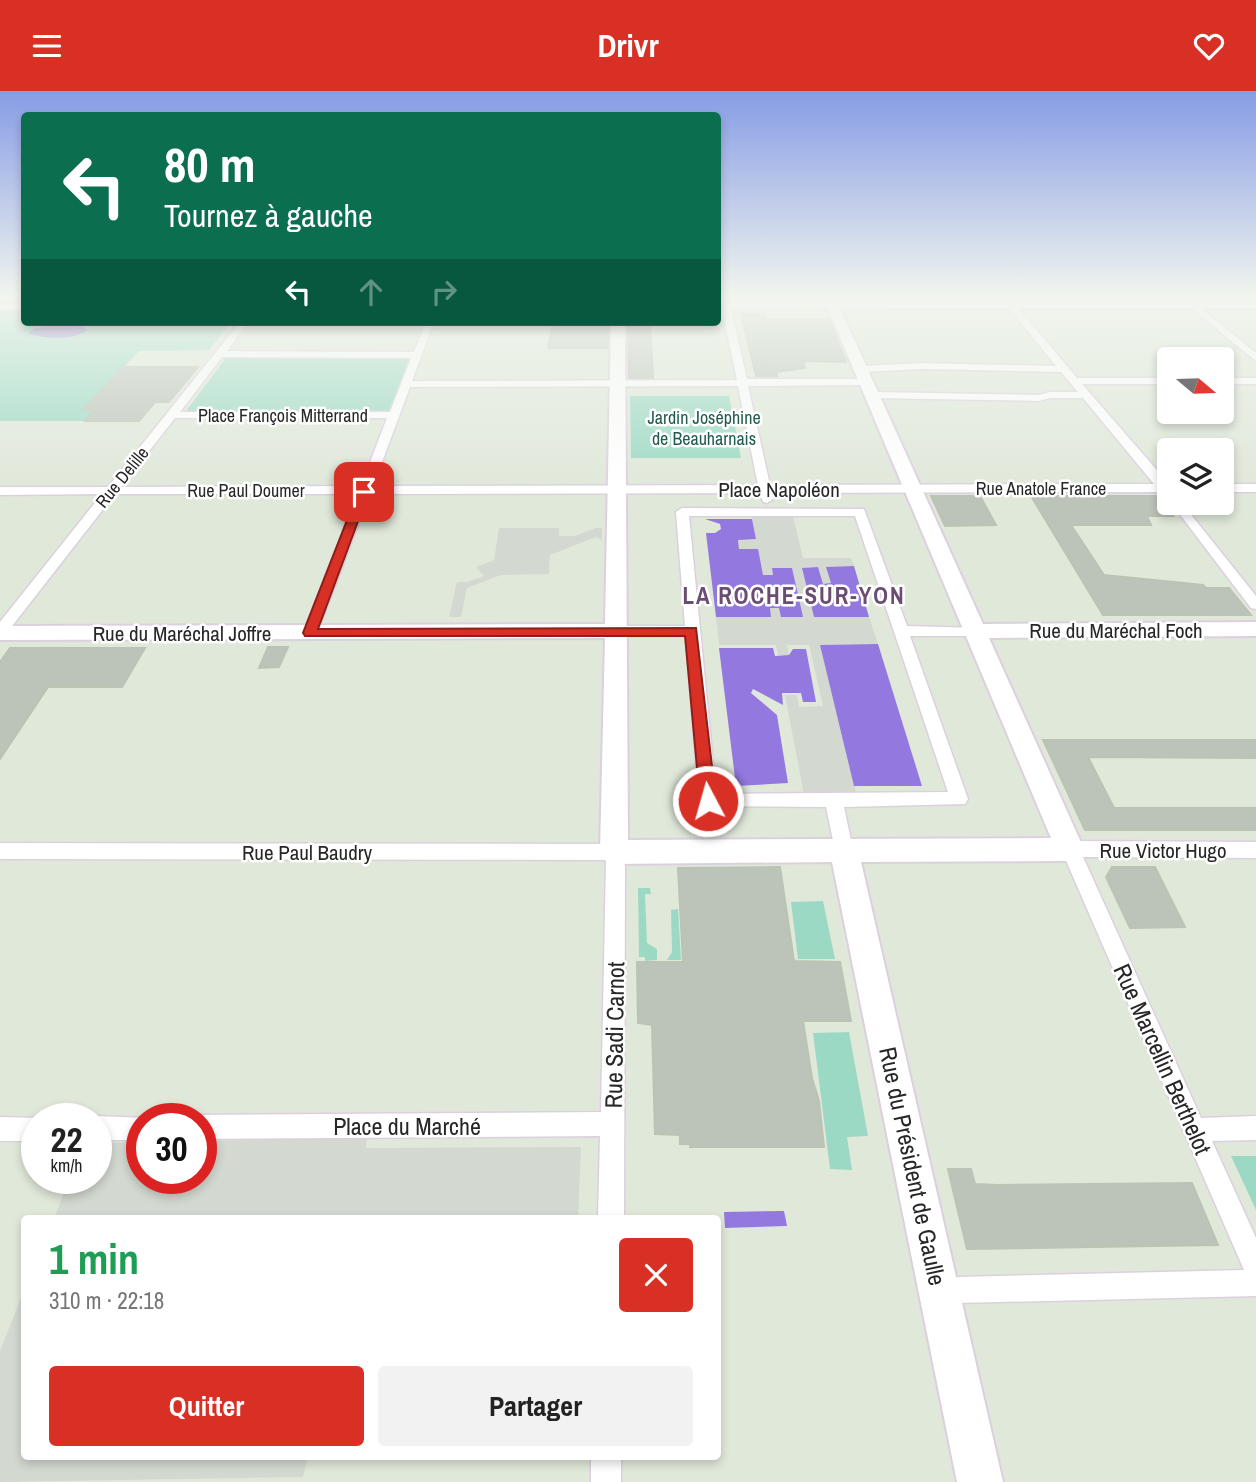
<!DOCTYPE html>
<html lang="fr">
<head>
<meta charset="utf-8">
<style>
  body { margin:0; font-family:"Archivo Narrow",sans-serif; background:#f2f2f2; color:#222; height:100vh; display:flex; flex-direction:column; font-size:26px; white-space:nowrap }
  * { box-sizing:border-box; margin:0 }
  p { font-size:23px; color:#767676 }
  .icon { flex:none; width:38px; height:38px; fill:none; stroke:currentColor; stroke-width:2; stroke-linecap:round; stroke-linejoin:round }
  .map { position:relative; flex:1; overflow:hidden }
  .details { position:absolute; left:21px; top:1124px; width:700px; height:245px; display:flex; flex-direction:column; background:#fff; border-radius:7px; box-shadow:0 4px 10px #0003 }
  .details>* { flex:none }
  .hud { position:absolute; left:21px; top:21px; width:700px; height:214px; border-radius:7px; box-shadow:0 4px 10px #0003; background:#0b6e4f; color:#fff; overflow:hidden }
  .needle { width:46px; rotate:109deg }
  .fabs { position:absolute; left:1157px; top:256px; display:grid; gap:14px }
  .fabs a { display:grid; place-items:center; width:77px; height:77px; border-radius:7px; background:#fff; box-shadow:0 4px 10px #0003; font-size:35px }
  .speed { position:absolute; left:21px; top:1012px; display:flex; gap:14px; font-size:35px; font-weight:700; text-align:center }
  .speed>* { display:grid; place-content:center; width:91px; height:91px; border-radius:50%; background:#fff; box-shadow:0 4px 10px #0003; line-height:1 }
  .speed small { font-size:18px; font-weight:400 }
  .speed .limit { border:10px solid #d22; background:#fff; color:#111 }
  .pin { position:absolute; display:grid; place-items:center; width:60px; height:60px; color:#fff; margin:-30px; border-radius:14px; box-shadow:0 4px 10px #0006 }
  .me { position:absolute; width:77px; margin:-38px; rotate:354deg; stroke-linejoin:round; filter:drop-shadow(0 0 5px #0008) }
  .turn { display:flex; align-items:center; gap:24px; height:147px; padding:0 28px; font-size:32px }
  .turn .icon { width:91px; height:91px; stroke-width:2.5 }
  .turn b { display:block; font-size:49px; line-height:60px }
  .lanes { display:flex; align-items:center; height:66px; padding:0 28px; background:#0003; justify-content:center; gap:35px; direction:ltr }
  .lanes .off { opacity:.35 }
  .round { display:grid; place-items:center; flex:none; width:74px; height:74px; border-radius:7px; background:#f2f2f2 }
  .head { display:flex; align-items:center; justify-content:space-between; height:119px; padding:0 28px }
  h1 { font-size:42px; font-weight:700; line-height:52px; color:#1e9e55 }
  .button { display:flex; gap:14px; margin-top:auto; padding:14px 28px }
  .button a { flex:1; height:80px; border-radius:7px; background:#d93025; color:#fff; font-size:28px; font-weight:700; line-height:80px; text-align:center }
  .button a+a { background:#f2f2f2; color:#222 }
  header { display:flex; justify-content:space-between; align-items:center; height:91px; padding:0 28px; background:#d93025; color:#fff; font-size:32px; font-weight:700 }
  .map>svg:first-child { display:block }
  .green { fill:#9cd9c4 }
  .plaza { fill:#d3d9d0 }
  .water { fill:#9378e0 }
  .building { fill:#bcc4ba; stroke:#bac3b4; stroke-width:2 }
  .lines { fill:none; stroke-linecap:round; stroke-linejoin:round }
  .street-casing { stroke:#dcd0df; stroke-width:3 }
  .secondary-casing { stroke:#dcd0df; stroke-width:4 }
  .street { fill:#fff; fill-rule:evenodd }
  .secondary { fill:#fff; fill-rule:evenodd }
  .route { fill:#d93025; stroke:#8d1f18; stroke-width:2 }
  .labels { text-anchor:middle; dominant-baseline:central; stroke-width:5; stroke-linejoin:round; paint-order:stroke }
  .far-street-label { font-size:18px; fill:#272727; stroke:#fff }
  .far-park-label { font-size:18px; fill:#215b4e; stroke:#fff }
  .street-label { font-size:21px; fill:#272727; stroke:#fff }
  .far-district-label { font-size:23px; font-weight:bold; letter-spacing:2px; fill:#6b4d72; stroke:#fff }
  .near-street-label { font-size:24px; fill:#272727; stroke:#fff }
</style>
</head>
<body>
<header><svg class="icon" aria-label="menu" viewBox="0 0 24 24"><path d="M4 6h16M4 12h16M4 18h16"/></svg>Drivr<svg class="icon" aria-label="heart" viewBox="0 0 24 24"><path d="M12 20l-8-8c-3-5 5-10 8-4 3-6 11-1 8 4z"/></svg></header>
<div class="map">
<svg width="1256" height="1391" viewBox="0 0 1256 1391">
  <rect width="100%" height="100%" fill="#e0e8da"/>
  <!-- green -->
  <g class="green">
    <polygon points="0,220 24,220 24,231 231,231 209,259 139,260 84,318 94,319 85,330 0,330"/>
    <polygon points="226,267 410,267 389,320 186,320"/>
    <polygon points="630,305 729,305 741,367 631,367"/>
    <polygon points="638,797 650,797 651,803 645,803 647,852 657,858 657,869 645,870 645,866 639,866"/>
    <polygon points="823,810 835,868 798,868 791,811"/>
    <polygon points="678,818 681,869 667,869 672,861 671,819"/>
    <polygon points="849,941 868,1045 847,1046 852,1079 830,1078 813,942"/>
    <polygon points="1231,1065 1256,1065 1256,1119"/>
  </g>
  <!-- plaza -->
  <g class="plaza">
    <polygon points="751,421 792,421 803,467 851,467 854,475 827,476 831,493 823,493 818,476 802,477 814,526 869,526 878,553 820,554 858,709 805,709 785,604 797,604 799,616 823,615 809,554 787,554 789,564 778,564 776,554 719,554 716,526 770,526 769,517 779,517 782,526 803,525 772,477 773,484 763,484 739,458 738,448 756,448"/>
    <polygon points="499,437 559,437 559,444 562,445 575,445 595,437 602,437 602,449 596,446 550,464 549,483 501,484 467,497 461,526 449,526 457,491 467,491 484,485 476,476 494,469"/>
    <polygon points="367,1047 366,1057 581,1056 578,1127 54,1127 70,1087 96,1087 96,1052 142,1051 142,1087 201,1087 201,1050"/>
    <polygon points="24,1199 24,1365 29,1365 29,1367 568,1365 568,1368 307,1369 303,1386 0,1391 0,1260"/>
  </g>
  <!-- water -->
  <g class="water">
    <path d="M65,232L82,235L88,239C71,250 45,248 28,242L35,237Z"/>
    <polygon points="705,428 752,428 756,448 738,449 739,458 758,458 763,484 773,484 772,477 792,477 803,526 781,526 779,517 770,517 771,526 716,526 706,442 715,442 721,438 720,433"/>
    <polygon points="854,475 869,526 814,526 802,477 818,476 823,493 831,492 826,476"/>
    <polygon points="878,553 922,695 854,695 820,554"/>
    <polygon points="719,557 773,557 775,565 789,564 793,558 806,558 816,611 803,611 801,602 782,602 783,614 753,598 751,602 777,624 788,692 736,695"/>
    <polygon points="784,1120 787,1135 725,1137 724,1121"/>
  </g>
  <!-- building -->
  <g class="building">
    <polygon points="741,223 764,223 767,228 829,228 846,271 803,270 805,277 776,281 777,285 756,285"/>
    <polygon points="553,231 597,231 597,235 608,235 608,257 548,257"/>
    <polygon points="628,235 650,235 653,287 629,287"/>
    <polygon points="124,276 198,276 169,311 155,311 139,330 85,330 94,319 83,319"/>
    <polygon points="931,405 980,405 996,434 945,435"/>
    <polygon points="1031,405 1156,405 1173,425 1147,425 1151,434 1071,434 1104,484 1203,494 1206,497 1229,497 1251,524 1103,524"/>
    <polygon points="268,556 288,556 279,576 259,577"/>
    <polygon points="10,557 145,557 122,596 48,596 0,668 0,571"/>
    <polygon points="1043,649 1256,649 1256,667 1088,666 1114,717 1256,717 1256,739 1085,739"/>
    <polygon points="780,776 794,870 840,871 851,930 803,930 812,987 819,1010 824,1056 690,1056 690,1053 680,1053 680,1044 655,1043 652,934 638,932 637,871 683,871 678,777"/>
    <polygon points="1112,776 1155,776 1185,836 1130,837 1106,786"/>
    <polygon points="948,1078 971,1078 975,1093 997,1094 1192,1092 1218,1154 967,1158"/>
  </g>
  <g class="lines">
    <defs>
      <g id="street">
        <path d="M720,206H728L730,212H1005L1003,209L1007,206L1014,212H1185L1188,207L1195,212L1256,211V217H1201L1256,262V270L1191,217H1018L1077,287H1169V293H1082L1169,393L1168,407L1160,401L772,402L773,408L767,412L763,411L760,402L370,403L317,542L310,547L303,542L358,403H115L5,544L0,546V531L102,403L0,404V396H108L240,231H249L227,260L414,261L426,231H434L412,290L737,289L722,218L718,217V213L721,212ZM1009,217L1056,275L922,272L861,275L856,278L861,281L922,278L1061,281L1078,301H1050L1039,304L873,301L868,304L873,307L1039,310L1050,307H1083L1154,393L770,394L748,295L867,294L872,291L867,288H747L731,218ZM222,266L411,267L390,321H180ZM738,295L758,394L373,395L410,296ZM175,327H387L361,395L121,396Z"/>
        <polygon points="0,213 24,213 24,218 0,219"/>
        <rect x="1222" y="287" width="34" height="6"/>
        <rect x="1222" y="393" width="34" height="8"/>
        <polygon points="1169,409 1181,411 1256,505 1256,518 1251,517"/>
        <path d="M682,417L864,418L907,535L980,537L982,540L980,543L975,545H910L968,708L965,713L844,716L853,759L851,764L844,767L837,764L835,759L826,716L702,715L699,710L686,545H616L609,540L616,535H685L676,421ZM689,425H855L948,701L716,703Z"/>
        <polygon points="1070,750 1256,751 1256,767 1083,766 1201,1027 1256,1025 1256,1049 1212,1050 1256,1147 1256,1205 958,1212 941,1218 932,1214 928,1205 932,1196 958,1186 1244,1179 1061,758 1063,753"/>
        <polygon points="0,752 614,753 621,756 625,776 624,1127 598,1127 600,1045 201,1048 201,1027 193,1027 201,1024 601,1021 606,769 0,768"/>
        <polygon points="96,1025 147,1027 142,1027 142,1049 96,1049 96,1027 91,1027"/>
        <polygon points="0,1026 40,1027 37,1027 37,1050 0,1050"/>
        <rect x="591" y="1365" width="30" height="26"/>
      </g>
      <polygon id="secondary" points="823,206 835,206 983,533 1256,531 1256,545 989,547 1084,758 1080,766 1070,770 861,771 1003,1391 957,1391 832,771 614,773 604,769 600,761 605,547 0,549 0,535 605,533 611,231 625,231 628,749 1051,747"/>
    </defs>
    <!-- street casing -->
    <use href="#street" class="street-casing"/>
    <!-- secondary casing -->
    <use href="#secondary" class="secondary-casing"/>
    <!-- street -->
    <use href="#street" class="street"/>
    <!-- secondary -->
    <use href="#secondary" class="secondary"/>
  </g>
  <!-- sky -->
  <linearGradient id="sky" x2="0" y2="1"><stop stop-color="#869ce5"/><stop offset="0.51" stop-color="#f1f5ee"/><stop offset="1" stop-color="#f1f5ee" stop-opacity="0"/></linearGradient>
  <rect width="1256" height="401" fill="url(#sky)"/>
  <!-- route -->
  <polygon class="route" points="364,398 369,401 318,538 696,537 716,710 714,714 702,714 700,710 685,545 305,545 303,542 358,401"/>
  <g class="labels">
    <!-- far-street labels -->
    <g class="far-street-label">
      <text x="283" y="324">Place François Mitterrand</text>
      <text transform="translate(122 386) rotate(-51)">Rue Delille</text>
      <text x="1041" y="397">Rue Anatole France</text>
      <text x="246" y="399">Rue Paul Doumer</text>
    </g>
    <!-- far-park labels -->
    <g class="far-park-label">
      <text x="704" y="326">Jardin Joséphine<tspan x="704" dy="21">de Beauharnais</tspan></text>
    </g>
    <!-- street labels -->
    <g class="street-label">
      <text x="779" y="398">Place Napoléon</text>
      <text x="1116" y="539">Rue du Maréchal Foch</text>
      <text x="182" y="542">Rue du Maréchal Joffre</text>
      <text x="1163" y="759">Rue Victor Hugo</text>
      <text x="307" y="761">Rue Paul Baudry</text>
    </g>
    <!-- far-district labels -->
    <g class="far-district-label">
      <text x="794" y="504">LA ROCHE-SUR-YON</text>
    </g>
    <!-- near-street labels -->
    <g class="near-street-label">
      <text transform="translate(614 944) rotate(-89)">Rue Sadi Carnot</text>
      <text transform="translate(1163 968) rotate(66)">Rue Marcellin Berthelot</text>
      <text x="407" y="1035">Place du Marché</text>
      <text transform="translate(913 1075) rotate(78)">Rue du Président de Gaulle</text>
    </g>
  </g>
</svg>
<div class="fabs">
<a><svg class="needle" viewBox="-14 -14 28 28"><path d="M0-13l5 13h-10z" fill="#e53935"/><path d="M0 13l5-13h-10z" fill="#767676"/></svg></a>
<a><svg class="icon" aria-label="layers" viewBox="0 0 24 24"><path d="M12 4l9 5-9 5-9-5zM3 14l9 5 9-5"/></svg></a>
</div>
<div class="speed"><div>22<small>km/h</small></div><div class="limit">30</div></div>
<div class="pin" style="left:364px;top:401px;background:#d93025"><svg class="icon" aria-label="arrive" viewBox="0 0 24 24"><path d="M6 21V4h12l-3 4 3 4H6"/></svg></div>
<svg class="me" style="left:708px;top:710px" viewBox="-20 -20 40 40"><circle r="17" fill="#d93025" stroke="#fff" stroke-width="3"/><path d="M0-11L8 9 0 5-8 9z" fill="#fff"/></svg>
<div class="hud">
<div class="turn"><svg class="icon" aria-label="left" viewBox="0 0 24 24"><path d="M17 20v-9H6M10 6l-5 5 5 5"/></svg><div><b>80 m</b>Tournez à gauche</div></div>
<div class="lanes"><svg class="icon" aria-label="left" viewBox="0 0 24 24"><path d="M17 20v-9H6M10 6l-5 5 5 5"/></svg><svg class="icon off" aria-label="ahead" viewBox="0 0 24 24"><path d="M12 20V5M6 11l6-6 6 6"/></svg><svg class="icon off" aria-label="right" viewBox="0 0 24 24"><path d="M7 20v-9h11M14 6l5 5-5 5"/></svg></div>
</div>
<section class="details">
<div class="head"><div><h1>1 min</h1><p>310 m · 22:18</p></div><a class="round" style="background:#d93025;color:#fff"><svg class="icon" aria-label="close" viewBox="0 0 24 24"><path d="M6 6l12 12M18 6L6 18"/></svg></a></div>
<div class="button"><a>Quitter</a><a>Partager</a></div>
</section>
</div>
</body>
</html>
